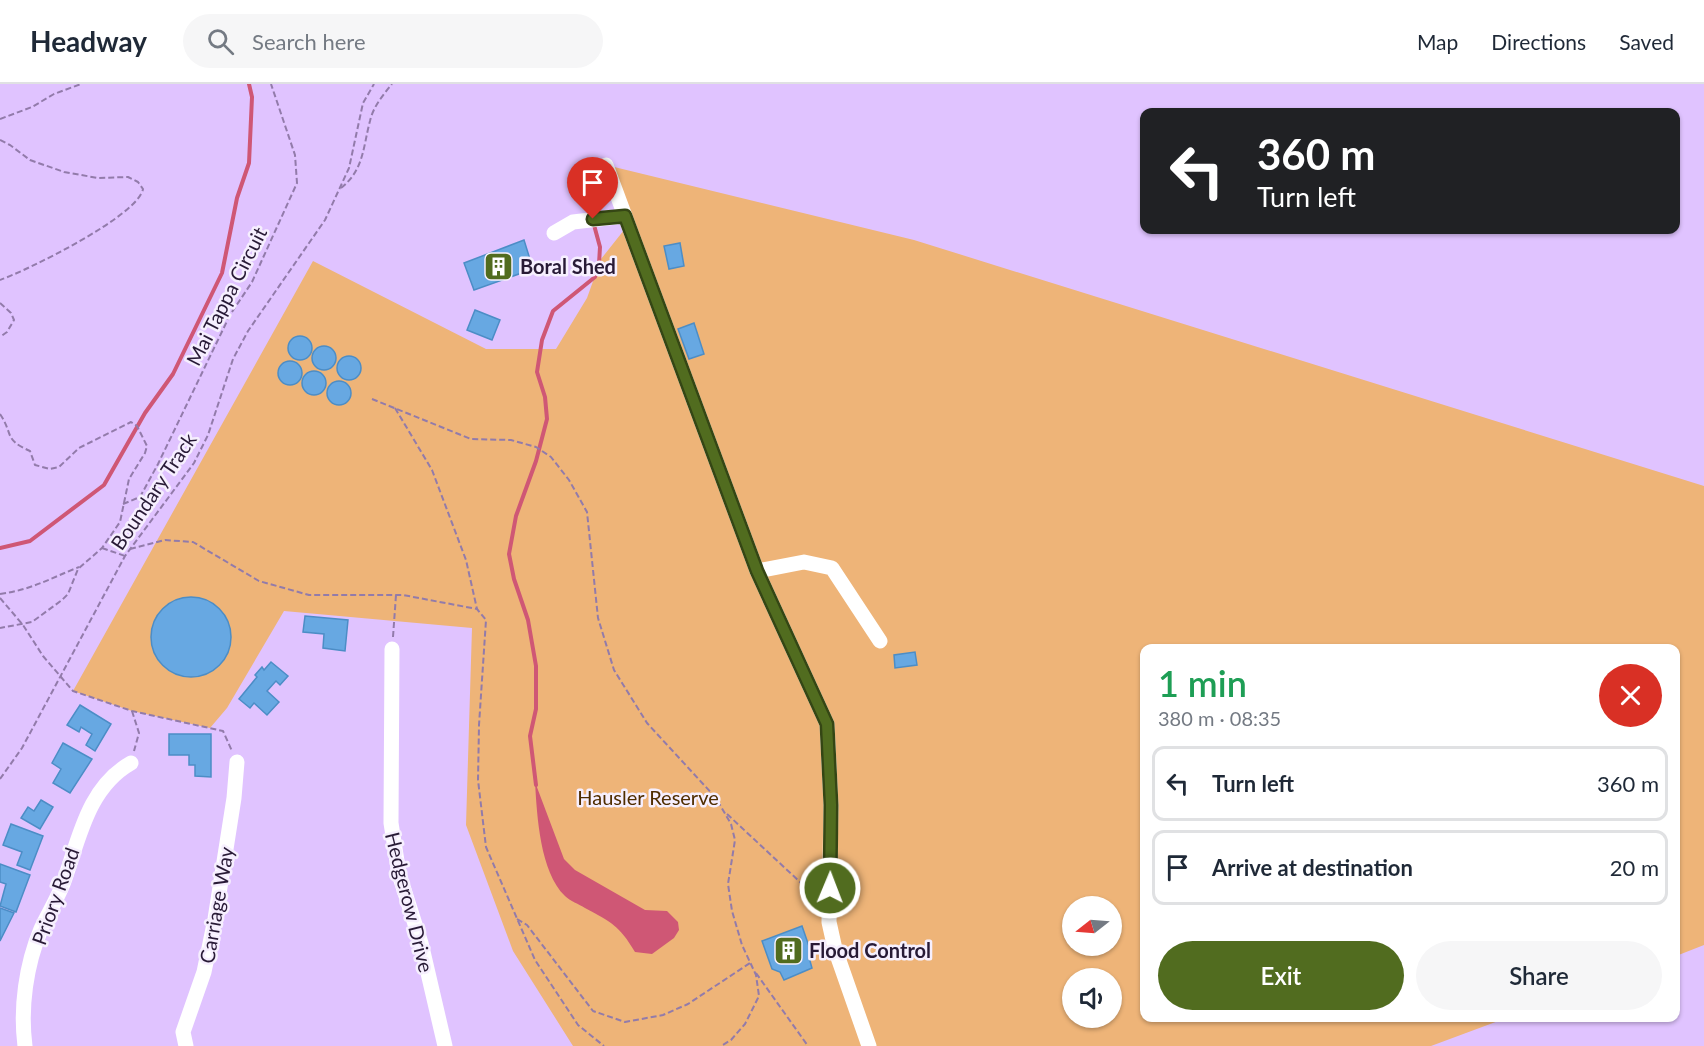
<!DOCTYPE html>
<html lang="en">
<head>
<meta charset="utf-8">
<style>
  body { margin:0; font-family:Lato,sans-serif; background:#f6f6f7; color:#1f2937; height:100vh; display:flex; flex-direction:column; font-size:22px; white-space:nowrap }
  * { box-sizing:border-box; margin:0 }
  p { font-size:20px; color:#747a83 }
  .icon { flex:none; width:33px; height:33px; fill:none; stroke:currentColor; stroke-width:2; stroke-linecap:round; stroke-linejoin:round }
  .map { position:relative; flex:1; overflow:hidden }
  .details { position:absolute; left:1140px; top:560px; width:540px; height:378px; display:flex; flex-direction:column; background:#fff; border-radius:12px; box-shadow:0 2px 4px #0004 }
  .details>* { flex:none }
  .guide { position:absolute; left:1140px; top:24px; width:540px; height:126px; border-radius:12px; box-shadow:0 2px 4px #0004; background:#202124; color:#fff; overflow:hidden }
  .needle { width:39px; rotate:253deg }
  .tools { position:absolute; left:1062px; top:812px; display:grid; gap:12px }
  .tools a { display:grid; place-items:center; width:60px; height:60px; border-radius:50%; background:#fff; box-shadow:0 2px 4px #0004; font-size:30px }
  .pin { position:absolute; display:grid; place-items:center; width:51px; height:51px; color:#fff; margin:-62px -26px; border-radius:50% 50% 50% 0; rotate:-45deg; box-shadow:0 0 6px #0007 }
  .pin .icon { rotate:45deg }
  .me { position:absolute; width:66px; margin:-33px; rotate:1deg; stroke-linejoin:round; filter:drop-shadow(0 0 4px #0008) }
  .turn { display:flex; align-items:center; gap:21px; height:126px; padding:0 18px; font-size:27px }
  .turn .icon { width:78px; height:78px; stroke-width:2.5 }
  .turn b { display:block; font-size:42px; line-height:51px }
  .round { display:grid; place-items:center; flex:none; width:63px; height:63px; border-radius:32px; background:#f6f6f7 }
  .headline { display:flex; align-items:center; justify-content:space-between; height:102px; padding:0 18px }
  h1 { font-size:36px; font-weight:600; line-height:45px; color:#1e9e55 }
  .cta { display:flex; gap:12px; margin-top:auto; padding:12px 18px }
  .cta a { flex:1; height:69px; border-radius:36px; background:#516c1f; color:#fff; font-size:24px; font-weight:600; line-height:69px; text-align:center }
  .cta a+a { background:#f6f6f7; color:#1f2937 }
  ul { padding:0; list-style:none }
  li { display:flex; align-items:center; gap:18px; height:75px; margin:0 12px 9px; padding:0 6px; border:3px solid #e0e1e3; border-radius:12px }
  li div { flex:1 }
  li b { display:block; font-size:22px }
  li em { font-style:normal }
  header { display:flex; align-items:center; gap:36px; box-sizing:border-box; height:84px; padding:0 30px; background:#fff; border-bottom:2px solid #e0e1e3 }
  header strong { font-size:28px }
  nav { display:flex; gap:33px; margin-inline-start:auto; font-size:21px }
  .search { width:420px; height:54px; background:#f6f6f7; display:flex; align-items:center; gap:15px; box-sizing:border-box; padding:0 21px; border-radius:33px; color:#747a83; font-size:22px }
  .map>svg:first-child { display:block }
  .green { fill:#eeb478; fill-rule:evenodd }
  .water { fill:#cf5775 }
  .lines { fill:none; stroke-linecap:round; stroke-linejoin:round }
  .stream { stroke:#cf5775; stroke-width:4 }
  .building { fill:#67a8e2; stroke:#4c8dc6; stroke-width:1.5 }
  .path { stroke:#927baa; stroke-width:2; stroke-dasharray:6 3; stroke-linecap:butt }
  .minor { stroke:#fff; stroke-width:15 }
  .route-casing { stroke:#354614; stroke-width:15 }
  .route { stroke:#516c1f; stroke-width:10 }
  .labels { text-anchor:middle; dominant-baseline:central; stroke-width:5; stroke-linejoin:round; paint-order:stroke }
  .poi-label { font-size:20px; font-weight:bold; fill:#281a36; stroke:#f6effe; text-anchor:start }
  .street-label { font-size:20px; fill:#281a36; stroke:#f6effe }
  .park-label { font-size:20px; fill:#4f2d00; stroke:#f6effe }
</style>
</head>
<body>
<header>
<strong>Headway</strong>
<div class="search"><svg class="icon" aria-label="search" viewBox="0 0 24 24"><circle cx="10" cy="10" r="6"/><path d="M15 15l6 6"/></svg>Search here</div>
<nav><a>Map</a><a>Directions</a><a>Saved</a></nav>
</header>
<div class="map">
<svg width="1704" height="962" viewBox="0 0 1704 962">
  <rect width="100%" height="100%" fill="#e0c3ff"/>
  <!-- green -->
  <path class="green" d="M606,81L914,156L1704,402V861L1676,872V564H1144V933H1509L1431,962H573L513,867L466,741L472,544L284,527L227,624L210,644L132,627L73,607L313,177L486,265H556L587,214L601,175L628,141ZM1072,822H1112V861H1072ZM1072,894H1112V933H1072Z"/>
  <!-- water -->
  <path class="water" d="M535,698L564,775L575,786L645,826L667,827L678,838L679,846L674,854L652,870L635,868C619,841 611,838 585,824C579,820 570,817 565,812C540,788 537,732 535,698Z"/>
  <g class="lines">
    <!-- stream -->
    <g class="stream">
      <polyline points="592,119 593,133"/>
      <polyline points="0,464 30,457 104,401 145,329 173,290 222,189 237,114 249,79 252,13 249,0"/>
      <polyline points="536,701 530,652 536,625 536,582 528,536 514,495 509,470 516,432 536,377 547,335 545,313 537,288 542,256 553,227 595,193 599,180 600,163 594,141"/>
    </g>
  </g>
  <!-- building -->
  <g class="building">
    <polygon points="524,156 533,185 474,206 464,179"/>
    <polygon points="680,159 684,182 669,185 664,162"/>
    <polygon points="475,226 500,236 492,256 467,246"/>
    <polygon points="694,239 704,270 689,275 678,245"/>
    <circle cx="300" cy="264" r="12"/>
    <circle cx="324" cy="274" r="12"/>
    <circle cx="349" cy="284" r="12"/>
    <circle cx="290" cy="289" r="12"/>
    <circle cx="314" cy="299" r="12"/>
    <circle cx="339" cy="309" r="12"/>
    <circle cx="191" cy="553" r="40"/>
    <polygon points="305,532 348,536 345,567 323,564 324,550 303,548"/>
    <polygon points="915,568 917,581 895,584 894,571"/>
    <polygon points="271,578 288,592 280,601 276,597 267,607 279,618 267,631 254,619 250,624 239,615 257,593 255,591 262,583 264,586"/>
    <polygon points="80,621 111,640 95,667 86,661 92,650 81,643 79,648 67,641"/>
    <polygon points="169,650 211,650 211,693 195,692 195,681 189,681 189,671 169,671"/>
    <polygon points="63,659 92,675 70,709 53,699 61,685 52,679"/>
    <polygon points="41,716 53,723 40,745 21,734 28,723 34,727"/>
    <polygon points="11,740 43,752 30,786 17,781 22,768 3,761"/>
    <polygon points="0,780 30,791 16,828 0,822 6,800 0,798"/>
    <polygon points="0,824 14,829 0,857"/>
    <polygon points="802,842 812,871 810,877 812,884 784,896 780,888 772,885 762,857"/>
  </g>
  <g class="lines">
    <!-- path -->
    <g class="path">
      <polyline points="0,35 32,23 54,10 81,0"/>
      <path d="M0,56L10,61L30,76L64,88L98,94L128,93L138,98L143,105C138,132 28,186 0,196"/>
      <path d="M341,104C364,86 363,63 370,37C373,23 383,11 392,0"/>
      <polyline points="0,219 11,229 14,236 7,248 0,253"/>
      <polyline points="372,315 471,355 511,356 536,363 551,373 569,396 587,428 598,534 614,586 647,639 716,714 731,740 735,756 728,800 732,827 742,861 756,891 759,912 745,940 731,956 721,962"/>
      <polyline points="395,324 432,386 466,476 477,525"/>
      <path d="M0,330C14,351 3,355 30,367L35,381L50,385L59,383L79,364L131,338L137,342L147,362L145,369L129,395L120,438L102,464L78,485L68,510L62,516L32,538L0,544"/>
      <polyline points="123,420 140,413 158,380 230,231 252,198 297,99 295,71 271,0"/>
      <polyline points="102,464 125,472"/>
      <polyline points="130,465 165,456 193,458 259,497 309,511 403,511 477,525 486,536 479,641 478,696 486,763 535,876 578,941 604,962"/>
      <path d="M0,510C31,506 51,494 79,483"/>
      <polyline points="0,514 23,541 43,572 73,607 132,627 223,647 232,667"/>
      <polyline points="393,553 396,511"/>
      <polyline points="132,627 139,649 134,667"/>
      <polyline points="0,695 22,664 125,472 194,379 208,351 233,275 248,247 325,136 349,84 363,19 374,0"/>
      <polyline points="727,730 815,812"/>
      <polyline points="517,835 527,841 593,927 625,938 663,931 688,920 750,879"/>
      <polyline points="756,889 808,962"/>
    </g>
    <!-- minor -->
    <g class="minor">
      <polyline points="606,81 757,487 827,640 831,721 829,838 835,865 869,962"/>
      <polyline points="554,149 573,138 625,132"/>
      <polyline points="757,487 804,478 832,484 880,557"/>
      <polyline points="392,565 391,739 399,790 421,859 445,962"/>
      <path d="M25,962C20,924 26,881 41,845C48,830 57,815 63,800C79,756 87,704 131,679"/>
      <polyline points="186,962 183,948 204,888 215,835 234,714 237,678"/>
    </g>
  </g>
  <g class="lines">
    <defs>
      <polyline id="route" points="593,135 625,132 757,487 827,640 831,721 830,804"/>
    </defs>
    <!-- route casing -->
    <use href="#route" class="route-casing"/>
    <!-- route -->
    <use href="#route" class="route"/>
  </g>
  <!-- icons -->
  <defs>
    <symbol id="building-square" viewBox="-11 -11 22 22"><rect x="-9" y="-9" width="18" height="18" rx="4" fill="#516c1f" stroke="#f6effe"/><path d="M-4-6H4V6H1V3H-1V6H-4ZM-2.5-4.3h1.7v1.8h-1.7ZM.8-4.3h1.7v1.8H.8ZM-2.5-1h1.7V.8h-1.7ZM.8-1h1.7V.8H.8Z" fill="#fff"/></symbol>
  </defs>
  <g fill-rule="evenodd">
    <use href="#building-square" x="482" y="166" width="33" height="33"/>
    <use href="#building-square" x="772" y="850" width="33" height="33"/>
  </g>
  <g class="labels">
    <!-- poi labels -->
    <g class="poi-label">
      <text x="520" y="182">Boral Shed</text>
      <text x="809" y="866">Flood Control</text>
    </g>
    <!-- street labels -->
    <g class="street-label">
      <text transform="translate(226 212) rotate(-63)">Mai Tappa Circuit</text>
      <text transform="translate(153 407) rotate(-56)">Boundary Track</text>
      <text transform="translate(55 812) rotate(-70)">Priory Road</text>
      <text transform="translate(410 818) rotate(76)">Hedgerow Drive</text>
      <text transform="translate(216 821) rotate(-80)">Carriage Way</text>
    </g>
    <!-- park labels -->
    <g class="park-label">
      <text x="648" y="713">Hausler Reserve</text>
    </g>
  </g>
</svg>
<div class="tools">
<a><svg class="needle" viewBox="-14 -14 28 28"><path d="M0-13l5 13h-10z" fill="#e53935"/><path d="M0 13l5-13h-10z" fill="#747a83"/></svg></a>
<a><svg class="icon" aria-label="sound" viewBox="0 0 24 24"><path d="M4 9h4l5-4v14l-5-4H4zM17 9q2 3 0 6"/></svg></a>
</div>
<div class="pin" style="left:593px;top:135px;background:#d93025"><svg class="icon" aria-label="arrive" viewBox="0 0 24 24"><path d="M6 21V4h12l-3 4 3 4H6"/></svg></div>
<svg class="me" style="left:830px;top:804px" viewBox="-20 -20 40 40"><circle r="17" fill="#516c1f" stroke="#fff" stroke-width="3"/><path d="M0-11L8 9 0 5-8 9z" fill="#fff"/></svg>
<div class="guide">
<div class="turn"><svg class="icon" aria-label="left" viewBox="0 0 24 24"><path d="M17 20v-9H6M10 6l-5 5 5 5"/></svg><div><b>360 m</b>Turn left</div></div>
</div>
<section class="details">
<div class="headline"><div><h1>1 min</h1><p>380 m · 08:35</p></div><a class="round" style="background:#d93025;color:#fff"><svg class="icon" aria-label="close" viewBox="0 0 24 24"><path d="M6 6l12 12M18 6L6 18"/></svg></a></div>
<ul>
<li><svg class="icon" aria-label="left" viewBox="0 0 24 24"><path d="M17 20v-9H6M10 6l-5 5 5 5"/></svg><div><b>Turn left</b></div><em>360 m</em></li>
<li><svg class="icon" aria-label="arrive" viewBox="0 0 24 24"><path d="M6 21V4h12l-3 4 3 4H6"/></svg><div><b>Arrive at destination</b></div><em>20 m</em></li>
</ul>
<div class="cta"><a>Exit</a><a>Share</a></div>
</section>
</div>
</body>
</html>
